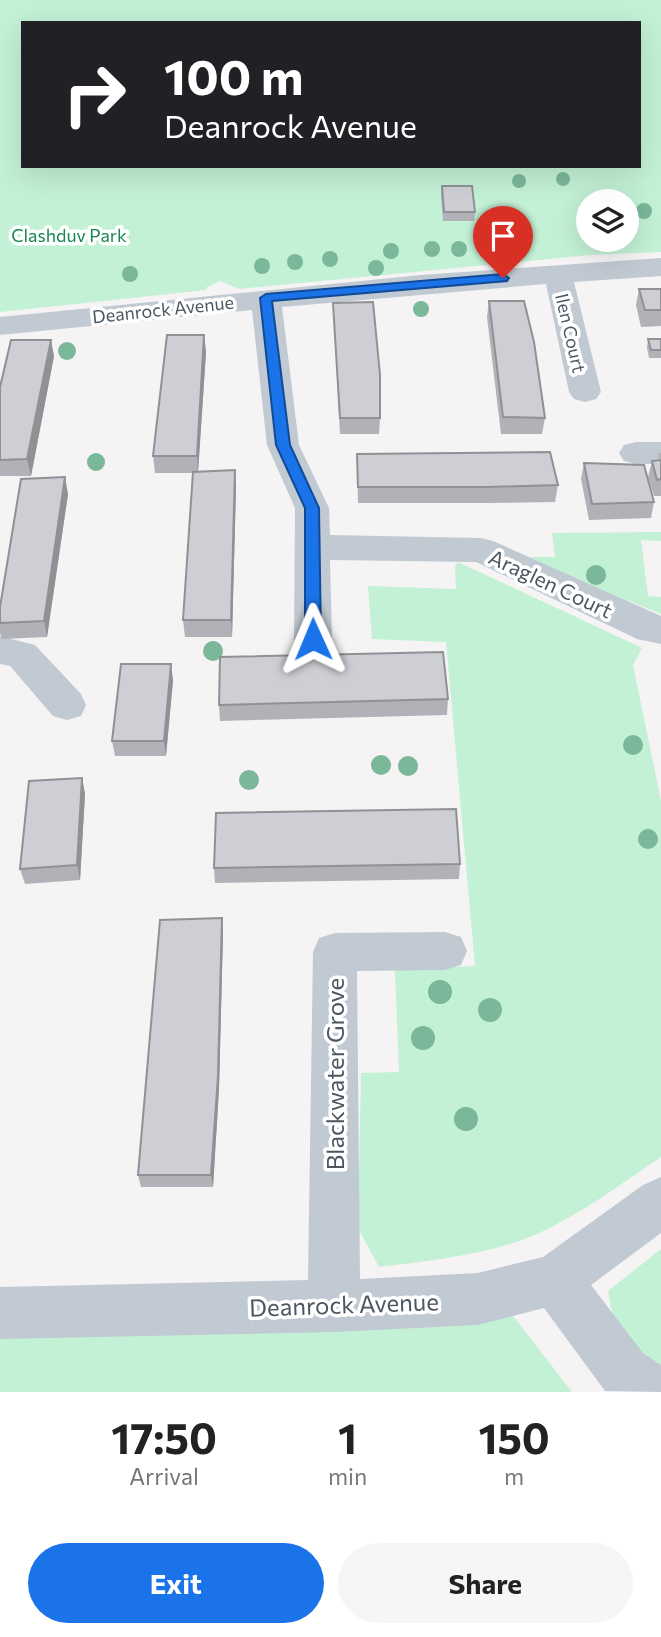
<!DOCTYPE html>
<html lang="en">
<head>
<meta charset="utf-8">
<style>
  body { margin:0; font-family:Commissioner,sans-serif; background:#f6f6f6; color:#222; height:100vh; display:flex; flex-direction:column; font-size:26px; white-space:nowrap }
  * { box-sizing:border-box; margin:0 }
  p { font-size:23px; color:#767676 }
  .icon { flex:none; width:38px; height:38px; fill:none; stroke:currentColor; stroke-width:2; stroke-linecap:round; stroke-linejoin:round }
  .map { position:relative; height:1392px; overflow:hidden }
  .side { display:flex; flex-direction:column; background:#fff; flex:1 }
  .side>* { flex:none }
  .hud { position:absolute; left:21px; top:21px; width:620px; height:147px; border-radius:0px; box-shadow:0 7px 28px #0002; background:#202124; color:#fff; overflow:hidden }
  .controls { position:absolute; left:576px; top:189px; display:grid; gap:14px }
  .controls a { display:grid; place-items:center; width:63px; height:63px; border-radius:50%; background:#fff; box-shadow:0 7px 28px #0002; font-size:35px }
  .pin { position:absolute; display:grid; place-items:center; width:60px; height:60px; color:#fff; margin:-72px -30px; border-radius:50% 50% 50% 0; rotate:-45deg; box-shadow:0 0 7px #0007 }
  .pin .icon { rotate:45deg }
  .me { position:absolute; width:77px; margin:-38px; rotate:359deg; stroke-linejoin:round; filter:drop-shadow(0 0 5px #0008) }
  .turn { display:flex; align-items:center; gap:24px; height:147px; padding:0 28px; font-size:32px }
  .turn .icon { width:91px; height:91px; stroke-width:2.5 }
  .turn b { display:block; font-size:49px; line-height:60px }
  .eta { display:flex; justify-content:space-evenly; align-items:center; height:119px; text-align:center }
  .eta b { font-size:42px; font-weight:700; line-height:49px }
  .primary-button { display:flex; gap:14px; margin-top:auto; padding:14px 28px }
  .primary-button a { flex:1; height:80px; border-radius:42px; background:#1a73e8; color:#fff; font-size:28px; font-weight:700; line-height:80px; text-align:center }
  .primary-button a+a { background:#f6f6f6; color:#222 }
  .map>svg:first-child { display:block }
  .green { fill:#c3f1d5; fill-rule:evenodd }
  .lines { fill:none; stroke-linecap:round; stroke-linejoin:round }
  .street { fill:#c1cad2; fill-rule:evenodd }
  .tree { fill:#7bb799 }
  .wall { fill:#b0b2b7 }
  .shaded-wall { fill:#909195 }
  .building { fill:#cdcfd5; stroke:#909195; stroke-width:2 }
  .route { fill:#1a73e8; stroke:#114b97; stroke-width:2 }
  .labels { text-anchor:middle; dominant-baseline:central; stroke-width:7; stroke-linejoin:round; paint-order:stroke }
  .far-park-label { font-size:18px; fill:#17864f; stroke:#fff }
  .far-street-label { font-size:18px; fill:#4a5661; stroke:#fff }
  .street-label { font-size:21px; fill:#4a5661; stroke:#fff }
  .near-street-label { font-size:24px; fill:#4a5661; stroke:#fff }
</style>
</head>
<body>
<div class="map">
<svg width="661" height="1392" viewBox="0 0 661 1392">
  <rect width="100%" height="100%" fill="#f5f3f3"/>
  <!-- green -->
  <g class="green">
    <path d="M0,0H661V252L590,255L239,289L220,281L207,287L206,290L0,312ZM23,23H639V166H23ZM588,201H626V240H588Z"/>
    <polygon points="661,532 661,541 641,540 648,596 661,597 661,614 535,563 527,557 555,557 552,533"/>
    <path d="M458,562L642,648L633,665L661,801V1157C621,1184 581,1214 537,1234C492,1254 428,1261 379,1267L358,1228L361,1073L399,1072L395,970L475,966L446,642L372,639L368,586L456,589L455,567Z"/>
    <polygon points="661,1249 661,1386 622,1364 608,1291"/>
    <polygon points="510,1312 572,1392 0,1392 0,1336"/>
  </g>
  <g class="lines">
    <!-- street -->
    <g class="street">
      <polygon points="661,258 661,276 574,282 601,392 596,399 585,402 574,399 569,392 546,284 282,307 299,445 329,508 330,535 481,538 493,541 661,616 661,644 637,639 476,562 330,560 332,639 326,649 313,653 300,649 294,639 295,508 267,445 252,310 0,335 0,317 421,275"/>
      <polygon points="636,442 661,442 661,464 636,464 624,461 619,453 624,445"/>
      <polygon points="0,636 35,645 81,694 86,705 81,716 67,720 53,716 10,666 0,664"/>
      <polygon points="445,932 461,937 467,951 461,965 445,970 357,971 360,1279 478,1273 543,1257 643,1185 661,1177 661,1233 591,1285 643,1353 661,1365 661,1392 605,1391 544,1308 478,1325 334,1332 0,1339 0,1287 308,1280 313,952 319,938 335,933"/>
    </g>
  </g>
  <!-- trees -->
  <g class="tree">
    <circle cx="563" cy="179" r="7"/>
    <circle cx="519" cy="181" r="7"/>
    <circle cx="644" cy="211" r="8"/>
    <circle cx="432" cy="249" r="8"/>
    <circle cx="459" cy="249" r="8"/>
    <circle cx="391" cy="251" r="8"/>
    <circle cx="330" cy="259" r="8"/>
    <circle cx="295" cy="262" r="8"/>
    <circle cx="262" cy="266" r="8"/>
    <circle cx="376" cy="268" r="8"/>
    <circle cx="130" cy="274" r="8"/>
    <circle cx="421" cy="309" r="8"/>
    <circle cx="67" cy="351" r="9"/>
    <circle cx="96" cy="462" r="9"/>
    <circle cx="596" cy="575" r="10"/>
    <circle cx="213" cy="651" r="10"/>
    <circle cx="633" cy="745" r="10"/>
    <circle cx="381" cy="765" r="10"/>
    <circle cx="408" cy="766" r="10"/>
    <circle cx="249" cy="780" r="10"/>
    <circle cx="648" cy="839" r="10"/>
    <circle cx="440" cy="992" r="12"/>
    <circle cx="490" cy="1010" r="12"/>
    <circle cx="423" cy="1038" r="12"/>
    <circle cx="466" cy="1119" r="12"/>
  </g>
  <!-- wall -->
  <g class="wall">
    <polygon points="442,186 475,212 474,221 443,221 441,195"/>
    <polygon points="639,289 661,289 661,326 641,327 636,305"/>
    <polygon points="489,301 545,418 542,434 501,434 487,317"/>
    <polygon points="333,303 380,418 379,434 340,434"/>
    <polygon points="204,335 206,352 198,472 235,470 236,487 232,637 185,637 183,620 193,473 155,473 153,456"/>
    <polygon points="648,339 661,339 661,358 649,358 647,348"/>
    <polygon points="54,356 31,476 0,476 0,387"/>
    <polygon points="659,453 661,453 661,496 654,496 648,477 652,461 658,461"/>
    <polygon points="357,454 558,485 555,502 486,503 358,503"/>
    <polygon points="584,463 654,502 651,518 589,520 581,479"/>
    <polygon points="68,494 47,637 2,639 0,633 0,607"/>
    <polygon points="173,680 166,756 115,756 112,741"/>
    <polygon points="448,699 447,715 220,721 219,705"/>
    <polygon points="82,778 85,794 80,880 25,884 20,869"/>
    <polygon points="460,864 459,879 215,883 214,868"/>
    <polygon points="222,918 223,933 219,1089 213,1187 141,1187 138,1175"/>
  </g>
  <!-- shaded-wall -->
  <g class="shaded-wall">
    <polygon points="204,335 206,352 198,473 197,456"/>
    <polygon points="51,340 54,356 31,476 27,459"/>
    <polygon points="235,470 236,487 232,637 231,620"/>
    <polygon points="65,477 68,494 47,637 44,621"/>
    <polygon points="171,664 173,680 166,756 164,741"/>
    <polygon points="82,778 85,794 80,880 77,865"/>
    <polygon points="222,918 223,933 219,1089 213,1187 211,1175"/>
  </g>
  <!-- building -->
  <g class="building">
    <polygon points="442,186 472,186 475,212 444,212"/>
    <polygon points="639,289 661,289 661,310 645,310"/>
    <polygon points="489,301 524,301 534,342 545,418 503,417"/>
    <polygon points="373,302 380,375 380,418 340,418 333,303"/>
    <polygon points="167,335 204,335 197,456 153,456"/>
    <polygon points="648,339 661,339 661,350 651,350"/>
    <polygon points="11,340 51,340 27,459 0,460 0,387"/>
    <polygon points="550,452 558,485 488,487 358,487 357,454"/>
    <polygon points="661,460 661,479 657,480 652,461"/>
    <polygon points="584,463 644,465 654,502 592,504"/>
    <polygon points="235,470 231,620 183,620 193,472"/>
    <polygon points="65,477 44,621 0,623 0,607 21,479"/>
    <polygon points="443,652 448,699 219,705 220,657"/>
    <polygon points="121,664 171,664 164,741 112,741"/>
    <polygon points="82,778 77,865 20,869 29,781"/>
    <polygon points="456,809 460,864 214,868 216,813"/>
    <polygon points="222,918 218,1076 211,1175 138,1175 160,920"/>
  </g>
  <!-- route -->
  <polygon class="route" points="503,274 509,278 507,281 272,301 290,445 319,508 321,639 319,643 308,643 305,639 305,508 276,445 260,298 266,294"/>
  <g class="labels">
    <!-- far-park labels -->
    <g class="far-park-label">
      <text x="69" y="235">Clashduv Park</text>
    </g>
    <!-- far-street labels -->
    <g class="far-street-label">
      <text transform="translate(163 309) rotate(-6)">Deanrock Avenue</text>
      <text transform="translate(571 333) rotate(77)">Ilen Court</text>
    </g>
    <!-- street labels -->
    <g class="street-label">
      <text transform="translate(551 583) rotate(25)">Araglen Court</text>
    </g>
    <!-- near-street labels -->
    <g class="near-street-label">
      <text transform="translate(334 1074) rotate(-90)">Blackwater Grove</text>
      <text transform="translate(344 1304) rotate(-2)">Deanrock Avenue</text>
    </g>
  </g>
</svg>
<div class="controls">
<a><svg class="icon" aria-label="layers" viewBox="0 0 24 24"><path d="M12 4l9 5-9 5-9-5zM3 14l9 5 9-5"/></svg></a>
</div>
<div class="pin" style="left:503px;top:278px;background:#d93025"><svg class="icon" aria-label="arrive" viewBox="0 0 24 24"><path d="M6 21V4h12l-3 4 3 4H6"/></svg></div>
<svg class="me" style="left:313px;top:639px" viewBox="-20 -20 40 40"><path d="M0-17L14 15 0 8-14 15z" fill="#1a73e8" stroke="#fff" stroke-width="4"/></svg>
<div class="hud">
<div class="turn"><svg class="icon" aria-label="right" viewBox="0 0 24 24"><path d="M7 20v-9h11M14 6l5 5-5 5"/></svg><div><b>100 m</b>Deanrock Avenue</div></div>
</div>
</div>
<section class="side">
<div class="eta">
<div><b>17:50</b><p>Arrival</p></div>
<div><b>1</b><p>min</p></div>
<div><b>150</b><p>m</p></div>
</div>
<div class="primary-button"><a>Exit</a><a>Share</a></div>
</section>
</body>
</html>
